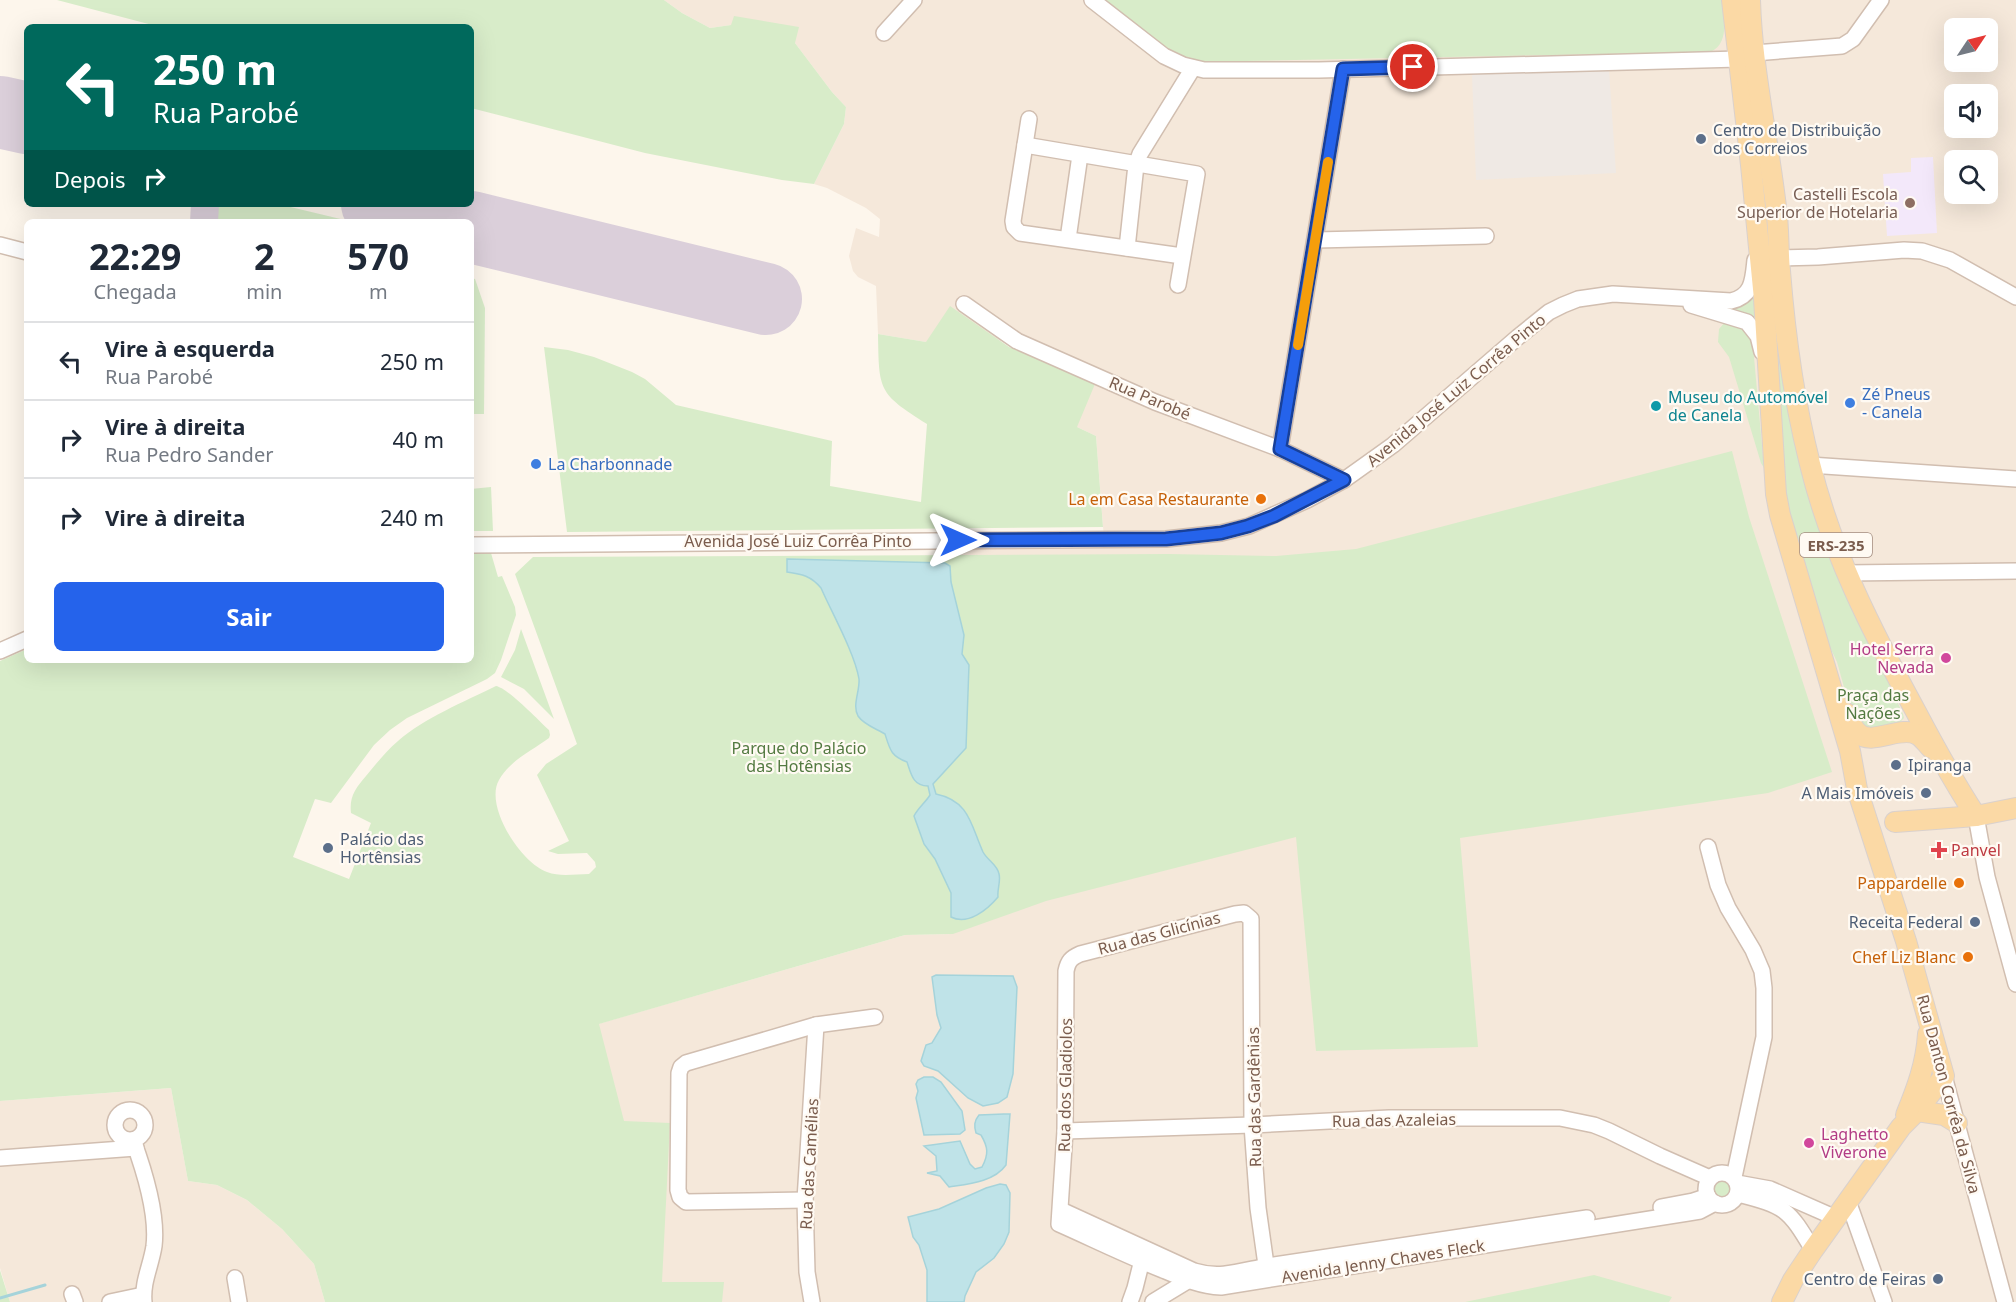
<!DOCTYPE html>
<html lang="pt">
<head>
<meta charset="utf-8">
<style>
  body { margin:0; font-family:"Noto Sans",sans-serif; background:#f6f6f7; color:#1f2937; height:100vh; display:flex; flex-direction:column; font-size:22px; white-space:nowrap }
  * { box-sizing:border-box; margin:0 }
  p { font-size:20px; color:#747a83 }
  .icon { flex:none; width:33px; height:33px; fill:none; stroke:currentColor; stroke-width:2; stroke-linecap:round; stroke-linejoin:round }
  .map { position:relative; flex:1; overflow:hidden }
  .panel { position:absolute; left:24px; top:219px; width:450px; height:444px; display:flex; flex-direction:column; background:#fff; border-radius:9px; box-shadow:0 6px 24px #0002 }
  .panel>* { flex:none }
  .top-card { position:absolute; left:24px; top:24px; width:450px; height:183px; border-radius:9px; box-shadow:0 6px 24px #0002; background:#00695c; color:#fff; overflow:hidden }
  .needle { width:39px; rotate:55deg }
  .fabs { position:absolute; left:1944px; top:18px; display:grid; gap:12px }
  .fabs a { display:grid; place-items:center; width:54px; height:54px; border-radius:9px; background:#fff; box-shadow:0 6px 24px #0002; font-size:30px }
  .pin { position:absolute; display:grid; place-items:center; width:51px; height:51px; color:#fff; margin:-26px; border:3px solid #fff; border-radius:50%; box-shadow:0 2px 6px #0007 }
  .me { position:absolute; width:66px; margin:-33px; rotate:90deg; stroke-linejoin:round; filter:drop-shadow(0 0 4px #0008) }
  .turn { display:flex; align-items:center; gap:21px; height:126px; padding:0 30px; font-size:27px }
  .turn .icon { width:78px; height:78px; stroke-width:2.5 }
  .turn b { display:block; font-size:42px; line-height:51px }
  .then { display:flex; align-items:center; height:57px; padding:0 30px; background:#0003; gap:12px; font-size:22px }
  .eta { display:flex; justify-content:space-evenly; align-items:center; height:102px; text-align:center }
  .eta b { font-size:36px; font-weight:700; line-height:42px }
  .action { display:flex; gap:12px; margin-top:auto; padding:12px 30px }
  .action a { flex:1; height:69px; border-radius:9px; background:#2563eb; color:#fff; font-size:24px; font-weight:700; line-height:69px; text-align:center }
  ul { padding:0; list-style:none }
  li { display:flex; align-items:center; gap:18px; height:78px; padding:0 30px; border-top:2px solid #e0e1e3 }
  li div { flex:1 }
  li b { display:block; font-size:22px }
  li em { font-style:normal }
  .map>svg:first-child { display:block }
  .residential { fill:#f5e8da; fill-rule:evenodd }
  .industrial { fill:#efe9e4 }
  .education { fill:#f3e8fa }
  .green { fill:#d8ecc9 }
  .water { fill:#bfe3e8; stroke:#a5d3da; stroke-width:1.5 }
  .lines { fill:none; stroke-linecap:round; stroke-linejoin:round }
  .stream { stroke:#a5d3da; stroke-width:3 }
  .taxiway { stroke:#dbcfda; stroke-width:28 }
  .runway { stroke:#dbcfda; stroke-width:72 }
  .minor-casing { stroke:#d1beb0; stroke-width:18 }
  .major-casing { stroke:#dad1cd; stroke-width:22 }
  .minor { stroke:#fff; stroke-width:15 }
  .major { stroke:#fbd9a5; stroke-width:20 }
  .route-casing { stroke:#184099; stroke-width:15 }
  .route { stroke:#2563eb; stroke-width:10 }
  .slow { stroke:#f59e0b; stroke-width:10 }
  .service-dot { fill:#5c6f8a; stroke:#fffaf3; stroke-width:2 }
  .education-dot { fill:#8d6e63; stroke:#fffaf3; stroke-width:2 }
  .shop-dot { fill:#3f7fe0; stroke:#fffaf3; stroke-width:2 }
  .culture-dot { fill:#0f9aa8; stroke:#fffaf3; stroke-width:2 }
  .food-dot { fill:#e8710a; stroke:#fffaf3; stroke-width:2 }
  .hotel-dot { fill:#d1479c; stroke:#fffaf3; stroke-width:2 }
  .health-dot { fill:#e0444e; stroke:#fffaf3; stroke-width:2 }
  .labels { text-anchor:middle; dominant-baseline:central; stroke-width:4.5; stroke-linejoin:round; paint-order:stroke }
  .shield { fill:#fffaf3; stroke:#a28b7f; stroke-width:1.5 }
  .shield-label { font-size:15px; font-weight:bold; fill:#7a5c4d }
  .service-label { font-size:16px; fill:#4e5e75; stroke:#fffaf3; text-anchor:start }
  .education-label { font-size:16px; fill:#785e54; stroke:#fffaf3; text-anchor:end }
  .street-label { font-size:16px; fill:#7a5c4d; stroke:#fffaf3 }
  .shop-label { font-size:16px; fill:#366cbe; stroke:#fffaf3; text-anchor:start }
  .culture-label { font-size:16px; fill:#0d838f; stroke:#fffaf3; text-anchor:start }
  .food-label { font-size:16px; fill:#c56008; stroke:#fffaf3; text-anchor:end }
  .hotel-label { font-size:16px; fill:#b23c85; stroke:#fffaf3; text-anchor:end }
  .park-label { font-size:16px; fill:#537a41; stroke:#fffaf3 }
  .health-label { font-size:16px; fill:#be3a42; stroke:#fffaf3; text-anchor:start }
</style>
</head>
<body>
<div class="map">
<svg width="2016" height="1302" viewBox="0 0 2016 1302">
  <rect width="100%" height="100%" fill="#fdf6ec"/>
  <!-- residential -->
  <g class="residential">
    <path d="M664,0H2016V1302H584L598,1024L905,935L953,934L973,662L958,540L1104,539L1096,436L1077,427L1025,354L997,339L926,342L878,334L876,286L858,277L853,271L849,256L856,228L879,237L880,219L866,208L827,188L814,184L844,124L846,107L832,92L795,43L731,25L710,28L682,13ZM1954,28H1988V62H1954ZM1954,94H1988V128H1954ZM1954,160H1988V194H1954Z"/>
    <polygon points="171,1088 188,1181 217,1185 247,1200 282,1229 314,1264 325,1302 10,1302 0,1268 0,1101"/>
  </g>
  <!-- industrial -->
  <polygon class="industrial" points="1609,70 1616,173 1476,180 1472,74"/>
  <!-- education -->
  <polygon class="education" points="1933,157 1937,233 1887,236 1883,174 1911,172 1911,158"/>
  <!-- green -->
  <g class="green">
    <polygon points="57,0 664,0 682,13 710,28 731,25 734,16 799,27 795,43 832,92 846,107 844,124 814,184 782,180 645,153 471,108 471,27 160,27"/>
    <path d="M1103,0H1722C1724,17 1730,44 1710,52L1191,62L1174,59Z"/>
    <polygon points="216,204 278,204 353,222 213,222 213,211"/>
    <polygon points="1775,276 1851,603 1903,714 1904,718 1898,724 1865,732 1854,723 1837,662 1820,626 1788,518 1776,386"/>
    <polygon points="471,278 475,279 485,308 484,414 471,414"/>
    <polygon points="1756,288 1759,326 1748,315 1728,308"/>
    <path d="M950,306L1009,347L1095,384L1077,427L1096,436L1103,527L567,532L544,347L568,350L594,357L632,372L645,379L676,405L832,441L830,486L921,502L927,424C878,393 879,391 878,334L926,342Z"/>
    <path d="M1725,322C1740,326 1749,331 1753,346L1764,468L1761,463L1729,357L1718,342L1719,329Z"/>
    <path d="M1732,451L1749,517L1832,772L1768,793L1460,838L1478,1047L1316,1051L1296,837L1046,901L953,934L905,935L599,1024L624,1121L670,1123L662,1282H724L722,1302H325L314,1264L282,1229L247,1200L217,1185L188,1181L171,1088L0,1101V661L27,649V660H471V554L491,553L498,577L502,576L515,607L516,615L501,660L495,673L487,679L407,718L390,730L374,745L331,803L315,799L293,857L349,879L371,823L351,813C349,796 356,788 366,776C376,764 386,751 398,741C424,718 464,702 496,686C508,688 538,720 549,730L550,735L549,738C533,750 509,761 499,780C484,806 521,863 547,872C560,877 575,874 589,874L596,867L595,862L587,853L558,854L548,851L569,841L537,775L546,764L577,744L515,574L533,557L1169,554L1276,556L1356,549Z"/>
    <polygon points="491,487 493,531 471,531 471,489"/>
    <polygon points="521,629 554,719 524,689 501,677 515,650"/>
    <circle cx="1722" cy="1189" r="10"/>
    <polygon points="0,1270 10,1302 0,1302"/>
    <polygon points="1594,1275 1672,1297 1669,1302 1465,1302"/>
  </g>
  <!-- water -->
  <g class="water">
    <path d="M787,559L945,563L950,566L951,582L964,635L962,654L969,665L966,748L933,784L936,794C970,801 971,826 983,852C987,860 998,865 999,874C1001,881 997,889 998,897C988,909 968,926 951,917V893L935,859L924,844L914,816C918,808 925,803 930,795L928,786C913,786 911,774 907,762C891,756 890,750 885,734C877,729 864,725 858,716C852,705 860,691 859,679C855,654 832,613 821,588C811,576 802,574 787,572Z"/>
    <polygon points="936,975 1013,976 1017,987 1013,1074 1007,1097 998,1103 983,1106 968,1098 938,1071 924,1066 921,1061 926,1045 932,1043 941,1028 937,1015 932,977"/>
    <polygon points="924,1077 933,1077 941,1082 962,1111 965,1130 960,1134 924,1135 916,1098 918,1091 916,1084 918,1080"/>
    <path d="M1004,1114H1010L1006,1165C994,1182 968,1184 949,1187L940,1176L927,1173L937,1171L936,1156L924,1146L960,1141L970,1164L975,1169L982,1167C989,1154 988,1147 981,1135L976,1133C974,1126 974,1121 979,1115Z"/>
    <polygon points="1000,1184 1006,1185 1010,1193 1009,1232 1004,1244 994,1258 976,1272 965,1296 964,1302 927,1302 927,1270 919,1245 913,1237 908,1217 939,1209 986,1188"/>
  </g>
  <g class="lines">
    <!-- stream -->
    <polyline class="stream" points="0,1298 45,1285"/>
    <!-- taxiway -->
    <g class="taxiway">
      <polyline points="204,222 205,204"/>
      <polyline points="418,222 420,214"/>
    </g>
    <!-- runway -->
    <g class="runway">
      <polyline points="0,112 27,118"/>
      <polyline points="377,204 451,222"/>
      <polyline points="471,227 766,299"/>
    </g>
    <defs>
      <g id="minor">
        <polyline points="1092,0 1164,56 1183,65 1204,70 1319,70 1739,59"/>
        <polyline points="884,33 914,0"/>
        <polyline points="1754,53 1842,46 1853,39 1881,0"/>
        <polyline points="1029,119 1013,221 1014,227 1020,233 1182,256"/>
        <polyline points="1025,145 1197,174 1178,285"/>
        <polyline points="1068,239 1080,155"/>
        <polyline points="1316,240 1486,236"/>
        <polyline points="0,245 27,252"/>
        <polyline points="1127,248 1136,165 1140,154 1193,68"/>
        <polyline points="1779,258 1818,257 1904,250 1922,251 1950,260 2016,297"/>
        <polyline points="964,304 1017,341 1155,402 1280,449 1344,480"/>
        <polyline points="1691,305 1747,322 1758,336 1762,352"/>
        <polyline points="1280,449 1343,69"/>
        <polyline points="1810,465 2016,479"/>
        <path d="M471,545L1166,539L1221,533L1249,526L1307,500L1344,480L1393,445L1518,337L1549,312L1563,305L1578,299L1613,294L1731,301C1753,296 1753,279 1755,260"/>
        <polyline points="1846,573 2016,571"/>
        <polyline points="0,651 27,639"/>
        <polyline points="1976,816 1987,877 2016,984"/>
        <polyline points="1708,847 1718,885 1728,908 1753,950 1762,971 1764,988 1764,1037 1734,1177"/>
        <polyline points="1944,1076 2005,1302"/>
        <circle cx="130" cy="1125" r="15"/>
        <polyline points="1065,1131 1252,1125 1389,1118 1560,1118 1594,1125 1609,1131 1660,1156 1710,1178"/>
        <path d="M133,1140C144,1170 158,1213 154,1246C151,1266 142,1282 144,1302"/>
        <polyline points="0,1158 136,1148"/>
        <circle cx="1722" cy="1189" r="16"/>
        <polyline points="1737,1183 1770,1189 1836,1218"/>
        <path d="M1738,1194C1785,1206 1788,1208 1813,1250"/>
        <polyline points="805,1200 686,1202 680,1197 678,1190 679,1073 681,1067 686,1063 816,1025 875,1017"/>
        <polyline points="1848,1201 1884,1302"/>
        <polyline points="1661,1207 1693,1201 1708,1196"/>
        <path d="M1061,1210L1194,1271C1220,1279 1241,1271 1267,1266L1587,1218"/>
        <polyline points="235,1278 239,1302"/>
        <path d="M1268,1279L1258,1208L1252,1125L1251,919L1244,913L1235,914L1080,954C1071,958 1068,961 1066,971L1065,1131L1059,1224C1093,1239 1127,1256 1163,1270C1182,1278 1200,1286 1221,1287L1688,1213L1700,1211L1715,1203"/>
        <polyline points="72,1294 75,1302"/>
        <polyline points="110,1302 143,1295"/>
        <polyline points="812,1302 807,1272 805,1200 816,1025"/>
        <polyline points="1130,1302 1135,1288 1144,1252"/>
        <polyline points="1153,1302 1189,1280 1192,1274"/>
      </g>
      <g id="major">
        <polyline points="1732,0 1751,165 1764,299 1776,494 1780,515 1850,751 1857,789 1906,941 1944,1076 1917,1111 1901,1127 1813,1250 1793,1280 1782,1302"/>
        <path d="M1750,0C1752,69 1768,138 1776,207C1779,228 1778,250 1780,271C1785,335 1794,401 1810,464C1831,551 1872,631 1915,710C1934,746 1953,781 1976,816"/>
        <path d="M1846,713C1849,719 1852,728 1858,733C1872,747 1901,724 1918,735C1923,738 1927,744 1931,748"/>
        <polyline points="1895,822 1976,816 2016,808"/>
        <polyline points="1917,1111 1944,1115 1957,1123"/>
        <path d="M1906,1115C1917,1088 1926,1064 1928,1034"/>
      </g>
    </defs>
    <!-- minor casing -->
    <use href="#minor" class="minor-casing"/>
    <!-- major casing -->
    <use href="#major" class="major-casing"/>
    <!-- minor -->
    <use href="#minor" class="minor"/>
    <!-- major -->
    <use href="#major" class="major"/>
  </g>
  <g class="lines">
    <defs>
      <polyline id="route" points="958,540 1166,539 1221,533 1248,526 1274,516 1344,480 1280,449 1343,69 1413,67"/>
    </defs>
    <!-- route casing -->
    <use href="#route" class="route-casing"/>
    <!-- route -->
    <use href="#route" class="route"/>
    <!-- slow -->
    <polyline class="slow" points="1298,345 1328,162"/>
  </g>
  <!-- markers -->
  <g class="service-dot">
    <circle cx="1701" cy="139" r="6"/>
    <circle cx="1896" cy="765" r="6"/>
    <circle cx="1926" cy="793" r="6"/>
    <circle cx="328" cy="848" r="6"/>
    <circle cx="1975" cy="922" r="6"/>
    <circle cx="1938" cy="1279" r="6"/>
  </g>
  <circle class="education-dot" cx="1910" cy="203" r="6"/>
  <g class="shop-dot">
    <circle cx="1850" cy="403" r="6"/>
    <circle cx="536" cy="464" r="6"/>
  </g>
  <circle class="culture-dot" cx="1656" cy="406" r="6"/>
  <g class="food-dot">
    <circle cx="1261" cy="499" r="6"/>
    <circle cx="1959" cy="883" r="6"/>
    <circle cx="1968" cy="957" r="6"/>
  </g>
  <g class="hotel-dot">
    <circle cx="1946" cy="658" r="6"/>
    <circle cx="1809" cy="1143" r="6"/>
  </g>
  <path class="health-dot" d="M1936 841h6v6h6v6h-6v6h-6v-6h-6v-6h6z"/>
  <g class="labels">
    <!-- shield labels -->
    <rect class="shield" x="1800" y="533" width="72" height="24" rx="4.5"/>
    <g class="shield-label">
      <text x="1836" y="545">ERS-235</text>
    </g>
    <!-- service labels -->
    <g class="service-label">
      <text x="1713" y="130">Centro de Distribuição<tspan x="1713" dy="18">dos Correios</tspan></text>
      <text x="1908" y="765">Ipiranga</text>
      <text x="1914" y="793" text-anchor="end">A Mais Imóveis</text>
      <text x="340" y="839">Palácio das<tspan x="340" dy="18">Hortênsias</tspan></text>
      <text x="1963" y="922" text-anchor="end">Receita Federal</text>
      <text x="1926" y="1279" text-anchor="end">Centro de Feiras</text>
    </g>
    <!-- education labels -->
    <g class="education-label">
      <text x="1898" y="194">Castelli Escola<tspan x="1898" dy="18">Superior de Hotelaria</tspan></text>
    </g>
    <!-- street labels -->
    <g class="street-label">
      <text transform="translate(1456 390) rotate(-40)">Avenida José Luiz Corrêa Pinto</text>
      <text transform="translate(1150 398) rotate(23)">Rua Parobé</text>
      <text x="798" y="541">Avenida José Luiz Corrêa Pinto</text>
      <text transform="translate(1159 933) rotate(-15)">Rua das Glicínias</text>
      <text transform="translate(1065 1085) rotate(-89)">Rua dos Gladiolos</text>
      <text transform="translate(1949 1094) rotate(75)">Rua Danton Corrêa da Silva</text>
      <text transform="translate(1254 1097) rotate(-91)">Rua das Gardênias</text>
      <text transform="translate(1394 1120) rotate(-1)">Rua das Azaleias</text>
      <text transform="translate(809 1164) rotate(-87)">Rua das Camélias</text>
      <text transform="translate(1383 1261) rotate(-9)">Avenida Jenny Chaves Fleck</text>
    </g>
    <!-- shop labels -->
    <g class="shop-label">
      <text x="1862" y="394">Zé Pneus<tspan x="1862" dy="18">- Canela</tspan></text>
      <text x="548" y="464">La Charbonnade</text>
    </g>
    <!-- culture labels -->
    <g class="culture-label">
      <text x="1668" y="397">Museu do Automóvel<tspan x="1668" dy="18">de Canela</tspan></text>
    </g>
    <!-- food labels -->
    <g class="food-label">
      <text x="1249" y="499">La em Casa Restaurante</text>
      <text x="1947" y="883">Pappardelle</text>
      <text x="1956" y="957">Chef Liz Blanc</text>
    </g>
    <!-- hotel labels -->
    <g class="hotel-label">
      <text x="1934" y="649">Hotel Serra<tspan x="1934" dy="18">Nevada</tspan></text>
      <text x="1821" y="1134" text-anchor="start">Laghetto<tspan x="1821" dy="18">Viverone</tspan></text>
    </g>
    <!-- park labels -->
    <g class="park-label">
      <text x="1873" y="695">Praça das<tspan x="1873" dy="18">Nações</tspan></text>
      <text x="799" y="748">Parque do Palácio<tspan x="799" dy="18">das Hotênsias</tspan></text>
    </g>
    <!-- health labels -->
    <g class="health-label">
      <text x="1951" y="850">Panvel</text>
    </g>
  </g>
</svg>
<div class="fabs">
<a><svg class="needle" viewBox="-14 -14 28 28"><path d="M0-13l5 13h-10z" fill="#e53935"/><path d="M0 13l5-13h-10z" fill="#747a83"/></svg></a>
<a><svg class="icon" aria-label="sound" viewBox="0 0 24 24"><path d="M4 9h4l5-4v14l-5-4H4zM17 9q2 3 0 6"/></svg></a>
<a><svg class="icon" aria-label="search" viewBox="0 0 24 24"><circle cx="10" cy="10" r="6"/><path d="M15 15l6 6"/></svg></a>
</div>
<div class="pin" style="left:1413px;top:67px;background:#d93025"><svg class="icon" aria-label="arrive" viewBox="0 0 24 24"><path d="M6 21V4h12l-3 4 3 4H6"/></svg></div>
<svg class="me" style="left:958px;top:540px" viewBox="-20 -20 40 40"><path d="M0-17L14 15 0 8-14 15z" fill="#2563eb" stroke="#fff" stroke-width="4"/></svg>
<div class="top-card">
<div class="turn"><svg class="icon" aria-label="left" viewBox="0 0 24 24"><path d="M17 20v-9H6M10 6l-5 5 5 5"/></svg><div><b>250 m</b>Rua Parobé</div></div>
<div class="then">Depois<svg class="icon" aria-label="right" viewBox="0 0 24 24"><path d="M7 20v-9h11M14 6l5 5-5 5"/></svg></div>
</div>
<section class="panel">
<div class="eta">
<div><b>22:29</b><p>Chegada</p></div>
<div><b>2</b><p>min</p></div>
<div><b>570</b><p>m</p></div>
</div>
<ul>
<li><svg class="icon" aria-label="left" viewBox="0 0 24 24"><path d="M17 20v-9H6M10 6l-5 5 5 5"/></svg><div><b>Vire à esquerda</b><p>Rua Parobé</p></div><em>250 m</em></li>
<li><svg class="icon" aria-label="right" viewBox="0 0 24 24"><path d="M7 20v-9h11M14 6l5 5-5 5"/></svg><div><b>Vire à direita</b><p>Rua Pedro Sander</p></div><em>40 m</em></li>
<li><svg class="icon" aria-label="right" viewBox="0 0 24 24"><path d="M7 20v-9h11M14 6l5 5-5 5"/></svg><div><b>Vire à direita</b></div><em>240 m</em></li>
</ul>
<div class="action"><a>Sair</a></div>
</section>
</div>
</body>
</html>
